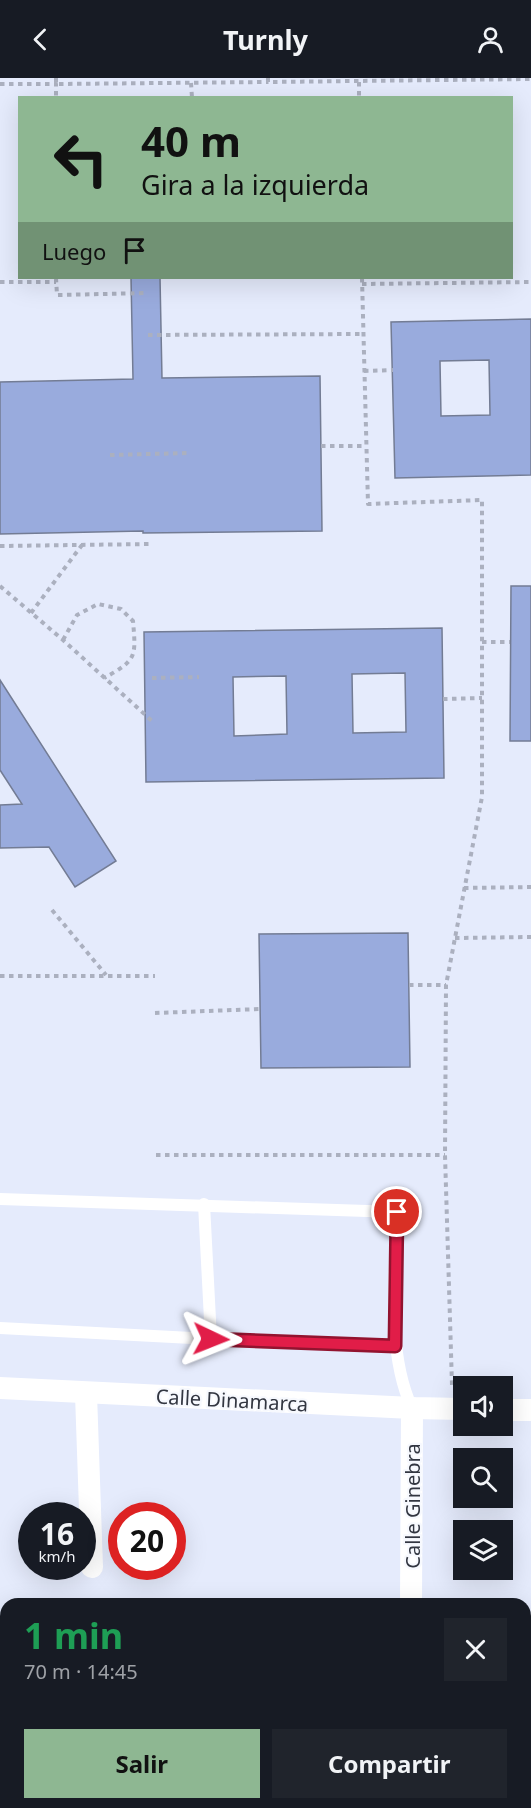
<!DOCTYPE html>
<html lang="es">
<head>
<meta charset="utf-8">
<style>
  body { margin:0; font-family:"Noto Sans",sans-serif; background:#20242c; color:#f1f3f6; height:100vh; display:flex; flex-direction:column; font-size:22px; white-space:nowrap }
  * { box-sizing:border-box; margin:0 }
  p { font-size:20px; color:#9ea1a6 }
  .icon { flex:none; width:33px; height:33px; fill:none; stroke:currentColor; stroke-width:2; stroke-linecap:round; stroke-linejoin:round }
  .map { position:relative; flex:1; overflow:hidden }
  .side { position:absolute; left:0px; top:1520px; width:531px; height:212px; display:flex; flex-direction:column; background:#171b24; border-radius:18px 18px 0 0; box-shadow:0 6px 24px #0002 }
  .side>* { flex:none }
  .hud { position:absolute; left:18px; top:18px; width:495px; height:183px; border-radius:0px; box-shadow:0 6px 24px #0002; background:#8eb792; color:#111; overflow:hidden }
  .buttons { position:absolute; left:453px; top:1298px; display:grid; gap:12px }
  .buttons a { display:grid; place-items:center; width:60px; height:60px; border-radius:0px; background:#171b24; box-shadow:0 6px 24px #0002; font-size:30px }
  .speed { position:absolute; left:18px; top:1424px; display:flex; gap:12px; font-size:30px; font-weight:700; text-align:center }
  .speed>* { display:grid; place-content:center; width:78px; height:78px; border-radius:50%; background:#171b24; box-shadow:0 6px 24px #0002; line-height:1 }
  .speed small { font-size:15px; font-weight:400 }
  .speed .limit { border:9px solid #d22; background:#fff; color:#111 }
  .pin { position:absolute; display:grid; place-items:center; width:51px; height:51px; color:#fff; margin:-26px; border:3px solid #fff; border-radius:50%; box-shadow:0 2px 6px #0007 }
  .me { position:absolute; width:66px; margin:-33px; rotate:92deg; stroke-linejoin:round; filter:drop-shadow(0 0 4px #0008) }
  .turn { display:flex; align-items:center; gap:21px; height:126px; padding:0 24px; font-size:27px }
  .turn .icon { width:78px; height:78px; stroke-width:2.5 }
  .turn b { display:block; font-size:42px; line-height:51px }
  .then { display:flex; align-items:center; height:57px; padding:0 24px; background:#0003; gap:12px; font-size:22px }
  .round { display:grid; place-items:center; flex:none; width:63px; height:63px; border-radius:0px; background:#20242c }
  .overview { display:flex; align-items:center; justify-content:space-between; height:102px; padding:0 24px }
  h1 { font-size:36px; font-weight:700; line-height:45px; color:#1e9e55 }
  .primary-button { display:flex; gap:12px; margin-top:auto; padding:12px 24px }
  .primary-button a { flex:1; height:69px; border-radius:0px; background:#8eb792; color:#111; font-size:24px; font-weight:700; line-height:69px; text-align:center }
  .primary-button a+a { background:#20242c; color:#f1f3f6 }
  header { display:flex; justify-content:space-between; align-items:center; height:78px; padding:0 24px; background:#171b24; font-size:27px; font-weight:700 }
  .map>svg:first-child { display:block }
  .building { fill:#99abdd; stroke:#737c94; stroke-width:1.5; fill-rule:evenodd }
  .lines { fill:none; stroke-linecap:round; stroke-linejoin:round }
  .path { stroke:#abb0bf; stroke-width:4; stroke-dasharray:4.5 4.5; stroke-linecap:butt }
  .lane { stroke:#fff; stroke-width:12 }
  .street { stroke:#fff; stroke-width:22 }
  .secondary { stroke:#fff; stroke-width:33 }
  .route-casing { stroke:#92132f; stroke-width:15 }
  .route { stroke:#e11d48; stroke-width:10 }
  .labels { text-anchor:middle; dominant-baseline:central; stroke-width:4.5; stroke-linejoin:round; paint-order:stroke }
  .street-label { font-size:20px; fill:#323641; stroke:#f7f9fe }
</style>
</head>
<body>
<header><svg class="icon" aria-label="back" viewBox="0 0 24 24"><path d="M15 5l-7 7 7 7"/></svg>Turnly<svg class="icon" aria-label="person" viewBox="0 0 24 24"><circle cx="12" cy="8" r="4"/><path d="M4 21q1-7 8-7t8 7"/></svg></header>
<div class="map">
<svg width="531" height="1730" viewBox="0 0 531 1730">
  <rect width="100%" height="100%" fill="#e5ebfc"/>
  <!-- building -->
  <g class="building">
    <polygon points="131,200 160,200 162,300 320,298 322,453 143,455 143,453 0,456 0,304 133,301"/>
    <path d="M531,241V397L395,400L391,244ZM489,282L490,337L441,338L440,283Z"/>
    <polygon points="511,508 531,508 531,663 510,663"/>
    <path d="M442,550L444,700L146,704L144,554ZM405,595L406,654L353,655L352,596ZM286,598L287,656L234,658L233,599Z"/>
    <polygon points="0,602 116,783 75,809 49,769 0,770 0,727 22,726 0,692"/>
    <polygon points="408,855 410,989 261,990 259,856"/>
  </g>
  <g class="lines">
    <!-- path -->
    <g class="path">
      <polyline points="56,0 56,6 268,4"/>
      <polyline points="268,0 268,4 531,1"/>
      <polyline points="359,4 359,20"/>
      <polyline points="191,5 192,20"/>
      <polyline points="0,6 56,6 56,20"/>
      <polyline points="56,200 57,217 147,215"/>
      <polyline points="362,200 368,426 482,422 482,719 446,907 445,1077 452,1307"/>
      <polyline points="0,204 56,204"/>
      <polyline points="362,206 531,204"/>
      <polyline points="148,257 363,256"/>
      <polyline points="364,293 393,292"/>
      <polyline points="321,368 366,368"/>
      <polyline points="110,377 189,375"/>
      <polyline points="0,468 150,466"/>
      <polyline points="0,508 63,562 152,643"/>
      <polyline points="31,535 82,467"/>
      <path d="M63,562L77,537L98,526L121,531L133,543C136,579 137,582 104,600"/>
      <polyline points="482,564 510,564"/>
      <polyline points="152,600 199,599"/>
      <polyline points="443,621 482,620"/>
      <polyline points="464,810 531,809"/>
      <polyline points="52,832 106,897"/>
      <polyline points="455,860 531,859"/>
      <polyline points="0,898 155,898"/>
      <polyline points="409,907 446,907"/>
      <polyline points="155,935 260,931"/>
      <polyline points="156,1077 445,1077"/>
    </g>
    <!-- lane -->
    <g class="lane">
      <path d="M0,1121L397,1134C395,1195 386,1274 412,1330"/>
      <polyline points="204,1126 211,1261"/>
      <polyline points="0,1250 211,1261 395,1268"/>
    </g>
    <!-- street -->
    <g class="street">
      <polyline points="0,1310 412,1330 464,1331"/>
      <polyline points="86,1316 92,1489"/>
      <polyline points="502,1332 531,1332"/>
      <polyline points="411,1526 412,1330"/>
      <polyline points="525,1584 531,1585"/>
      <polyline points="411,1730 411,1725"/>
    </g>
    <!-- secondary -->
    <g class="secondary">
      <polyline points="0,1603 6,1610"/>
      <polyline points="0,1681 6,1687"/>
      <polyline points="43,1725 48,1730"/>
      <polyline points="121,1725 126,1730"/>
    </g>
  </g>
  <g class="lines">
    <defs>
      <polyline id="route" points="211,1261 395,1268 397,1134"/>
    </defs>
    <!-- route casing -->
    <use href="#route" class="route-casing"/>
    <!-- route -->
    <use href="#route" class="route"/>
  </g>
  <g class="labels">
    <!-- street labels -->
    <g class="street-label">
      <text transform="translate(232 1322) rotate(3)">Calle Dinamarca</text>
      <text transform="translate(412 1428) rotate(-90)">Calle Ginebra</text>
    </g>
  </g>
</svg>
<div class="buttons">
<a><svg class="icon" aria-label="sound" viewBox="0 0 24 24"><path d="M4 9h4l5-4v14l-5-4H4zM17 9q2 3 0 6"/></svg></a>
<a><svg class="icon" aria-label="search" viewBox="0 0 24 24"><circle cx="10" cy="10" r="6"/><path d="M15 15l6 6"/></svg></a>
<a><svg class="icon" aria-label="layers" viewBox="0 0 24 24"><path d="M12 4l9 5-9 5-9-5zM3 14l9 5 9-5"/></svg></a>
</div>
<div class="speed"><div>16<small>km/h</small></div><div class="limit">20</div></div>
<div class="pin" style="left:397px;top:1134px;background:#d93025"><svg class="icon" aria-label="arrive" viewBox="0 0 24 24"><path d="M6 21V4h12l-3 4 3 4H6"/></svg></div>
<svg class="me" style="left:211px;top:1261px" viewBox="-20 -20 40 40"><path d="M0-17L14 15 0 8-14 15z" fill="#e11d48" stroke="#fff" stroke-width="4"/></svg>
<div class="hud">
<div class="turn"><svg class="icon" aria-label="left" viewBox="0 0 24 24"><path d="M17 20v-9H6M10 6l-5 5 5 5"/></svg><div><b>40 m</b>Gira a la izquierda</div></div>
<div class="then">Luego<svg class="icon" aria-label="arrive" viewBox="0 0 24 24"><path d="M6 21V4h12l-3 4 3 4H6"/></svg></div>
</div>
<section class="side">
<div class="overview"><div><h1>1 min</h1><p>70 m · 14:45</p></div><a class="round"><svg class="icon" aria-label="close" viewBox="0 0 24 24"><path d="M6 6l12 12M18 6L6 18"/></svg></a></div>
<div class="primary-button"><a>Salir</a><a>Compartir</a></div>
</section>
</div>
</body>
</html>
